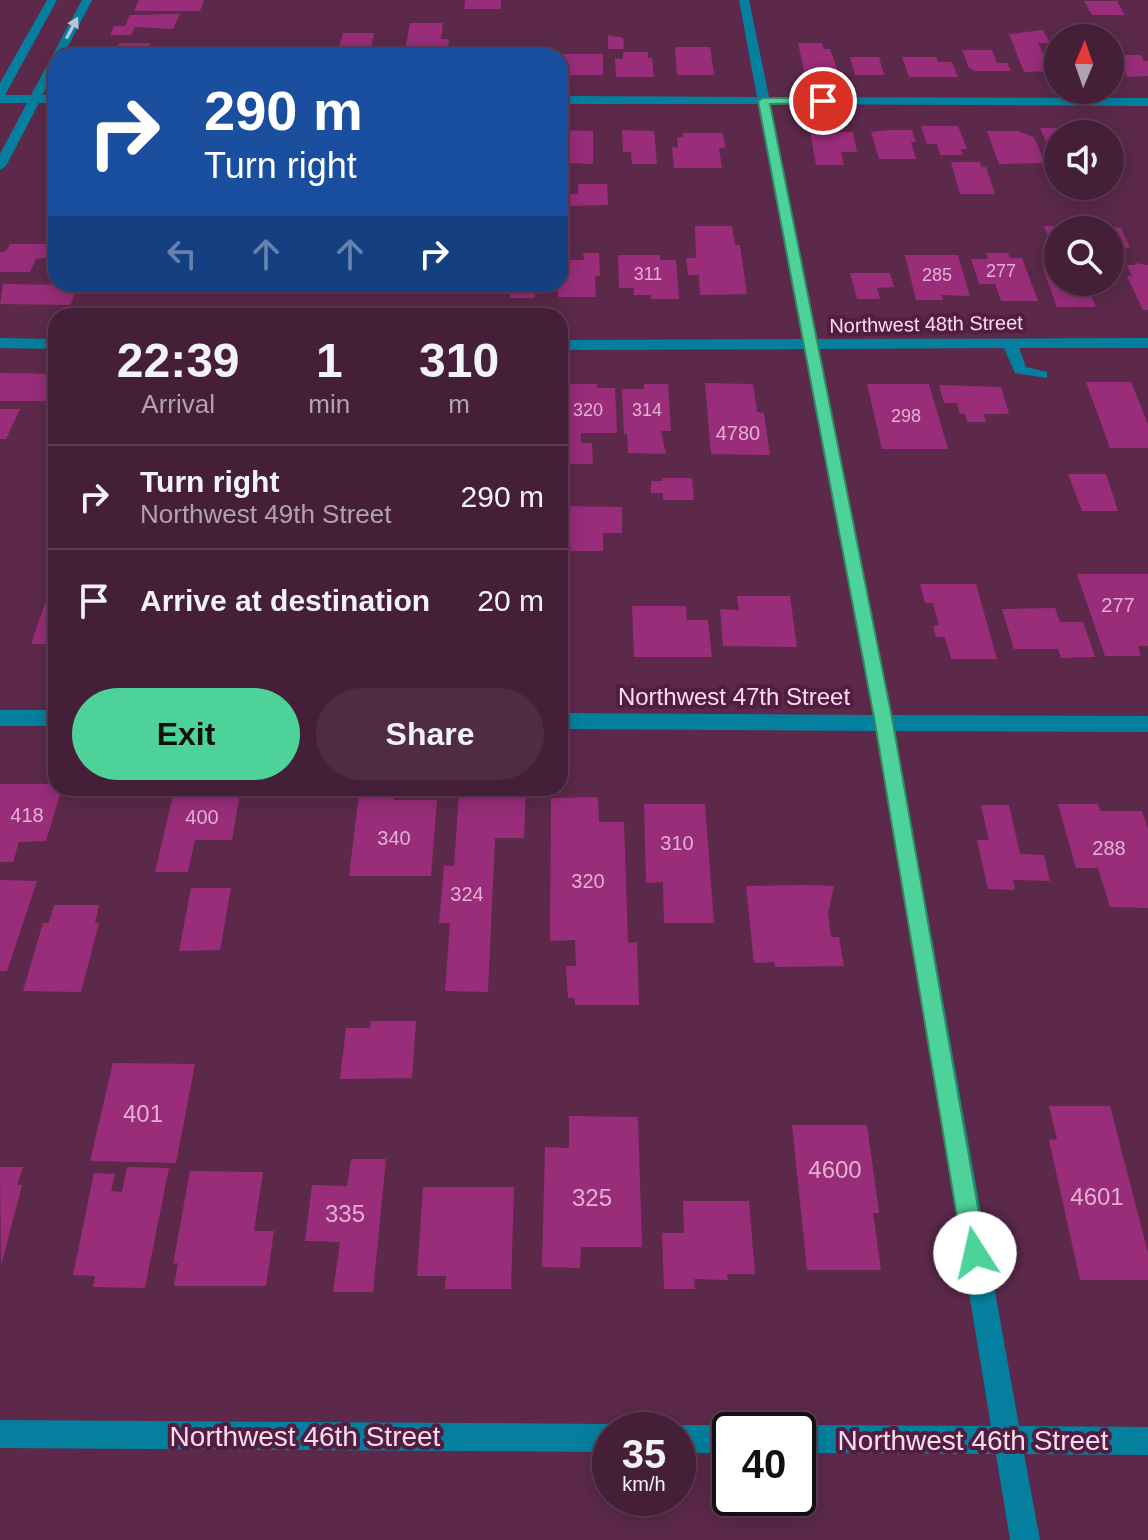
<!DOCTYPE html>
<html lang="en">
<head>
<meta charset="utf-8">
<style>
  body { margin:0; font-family:Helvetica,sans-serif; background:#4f2c43; color:#f1f3f6; height:100vh; display:flex; flex-direction:column; font-size:30px; white-space:nowrap }
  * { box-sizing:border-box; margin:0 }
  p { font-size:26px; color:#b0a2ae }
  .icon { flex:none; width:44px; height:44px; fill:none; stroke:currentColor; stroke-width:2; stroke-linecap:round; stroke-linejoin:round }
  .map { position:relative; flex:1; overflow:hidden }
  .sheet { position:absolute; left:48px; top:308px; width:520px; height:488px; display:flex; flex-direction:column; background:#451f38; border-radius:24px; box-shadow:0 4px 20px #0003,0 0 0 2px #5d3d53 }
  .sheet>* { flex:none }
  .guide { position:absolute; left:48px; top:48px; width:520px; height:244px; border-radius:24px; box-shadow:0 4px 20px #0003,0 0 0 2px #5d3d53; background:#1a4fa0; color:#fff; overflow:hidden }
  .needle { width:52px; rotate:2deg }
  .buttons { position:absolute; left:1044px; top:24px; display:grid; gap:16px }
  .buttons a { display:grid; place-items:center; width:80px; height:80px; border-radius:50%; background:#451f38; box-shadow:0 4px 20px #0003,0 0 0 2px #5d3d53; font-size:40px }
  .speed { position:absolute; left:592px; top:1412px; display:flex; gap:16px; font-size:40px; font-weight:700; text-align:center }
  .speed>* { display:grid; place-content:center; width:104px; height:104px; border-radius:50%; background:#451f38; box-shadow:0 4px 20px #0003,0 0 0 2px #5d3d53; line-height:1 }
  .speed small { font-size:20px; font-weight:400 }
  .speed .limit { border:4px solid #111; border-radius:12px; background:#fff; color:#111 }
  .pin { position:absolute; display:grid; place-items:center; width:68px; height:68px; color:#fff; margin:-34px; border:4px solid #fff; border-radius:50%; box-shadow:0 2px 8px #0007 }
  .me { position:absolute; width:88px; margin:-44px; rotate:350deg; stroke-linejoin:round; filter:drop-shadow(0 0 6px #0008) }
  .turn { display:flex; align-items:center; gap:28px; height:168px; padding:0 24px; font-size:36px }
  .turn .icon { width:104px; height:104px; stroke-width:2.5 }
  .turn b { display:block; font-size:56px; line-height:68px }
  .lanes { display:flex; align-items:center; height:76px; padding:0 24px; background:#0003; justify-content:center; gap:40px; direction:ltr }
  .lanes .off { opacity:.35 }
  .eta { display:flex; justify-content:space-evenly; align-items:center; height:136px; text-align:center }
  .eta b { font-size:48px; font-weight:800; line-height:56px }
  .action { display:flex; gap:16px; margin-top:auto; padding:16px 24px }
  .action a { flex:1; height:92px; border-radius:48px; background:#4dd39a; color:#111; font-size:32px; font-weight:800; line-height:92px; text-align:center }
  .action a+a { background:#4f2c43; color:#f1f3f6 }
  ul { padding:0; list-style:none }
  li { display:flex; align-items:center; gap:24px; height:104px; padding:0 24px; border-top:2px solid #5d3d53 }
  li div { flex:1 }
  li b { display:block; font-size:30px }
  li em { font-style:normal }
  .map>svg:first-child { display:block }
  .building { fill:#992d7a }
  .lines { fill:none; stroke-linecap:round; stroke-linejoin:round }
  .minor { fill:#04809e; fill-rule:evenodd }
  .oneway { fill:#bec4db }
  .route { fill:#4dd39a; stroke:#328964; stroke-width:2 }
  .labels { text-anchor:middle; dominant-baseline:central; stroke-width:8; stroke-linejoin:round; paint-order:stroke }
  .far-number-label { font-size:18px; fill:#e3b0d2 }
  .far-street-label { font-size:20px; fill:#fcdbef; stroke:#511e41 }
  .number-label { font-size:20px; fill:#e3b0d2 }
  .street-label { font-size:24px; fill:#fcdbef; stroke:#511e41 }
  .near-number-label { font-size:24px; fill:#e3b0d2 }
  .near-street-label { font-size:28px; fill:#fcdbef; stroke:#511e41 }
</style>
</head>
<body>
<div class="map">
<svg width="1148" height="1540" viewBox="0 0 1148 1540">
  <rect width="100%" height="100%" fill="#5c294b"/>
  <!-- building -->
  <g class="building">
    <polygon points="139,0 204,0 200,11 134,11"/>
    <polygon points="465,0 501,0 501,9 464,9"/>
    <polygon points="1084,1 1117,1 1125,15 1092,15"/>
    <polygon points="180,14 173,29 135,27 131,35 110,35 114,26 125,26 130,15"/>
    <polygon points="410,23 443,23 441,39 449,39 448,47 441,47 440,56 404,56"/>
    <polygon points="1043,30 1050,43 1038,43 1052,71 1024,72 1009,34"/>
    <polygon points="343,33 374,33 369,56 342,56 344,47 339,47"/>
    <polygon points="608,35 623,38 624,49 608,49"/>
    <polygon points="120,43 151,43 145,56 109,56"/>
    <polygon points="798,43 822,43 824,49 830,49 839,74 805,74"/>
    <polygon points="286,47 324,47 322,56 283,56"/>
    <polygon points="675,47 710,47 714,75 677,75"/>
    <polygon points="454,49 491,49 491,56 453,56"/>
    <polygon points="962,50 992,50 997,63 1007,63 1011,71 975,71 969,68"/>
    <polygon points="623,52 648,52 648,58 652,58 654,77 616,77 615,58 623,59"/>
    <rect x="560" y="54" width="43" height="21"/>
    <polygon points="1114,55 1141,55 1144,61 1148,61 1148,76 1128,77"/>
    <polygon points="850,57 879,57 884,75 855,75"/>
    <polygon points="902,57 936,57 938,62 952,62 958,77 909,77"/>
    <polygon points="921,126 958,126 967,149 960,149 963,155 940,155 937,144 927,144"/>
    <polygon points="1040,128 1076,128 1079,134 1058,134 1058,154 1051,154"/>
    <polygon points="561,130 593,131 593,164 561,163"/>
    <polygon points="622,130 654,131 657,164 632,164 631,152 623,152"/>
    <polygon points="888,130 912,130 916,142 911,142 916,159 879,159 871,132"/>
    <polygon points="810,131 853,132 857,152 841,152 844,165 816,165"/>
    <polygon points="987,131 1017,131 1034,137 1045,163 999,164"/>
    <polygon points="683,133 723,133 725,148 719,148 722,168 674,168 672,147 678,148 677,137 683,137"/>
    <polygon points="951,162 980,162 981,167 986,167 995,194 960,194"/>
    <polygon points="578,184 607,184 608,205 564,206 564,194 578,194"/>
    <polygon points="695,226 732,226 735,245 740,245 747,294 700,295 699,275 688,275 686,258 696,258"/>
    <polygon points="1044,226 1076,226 1077,230 1058,230 1058,247 1052,247"/>
    <polygon points="1110,227 1121,228 1130,248 1110,247"/>
    <polygon points="560,243 571,243 568,260 584,260 583,253 599,253 600,276 595,276 596,297 558,297"/>
    <polygon points="10,244 56,244 56,257 36,259 30,272 0,272 0,252 6,251"/>
    <polygon points="986,253 1008,253 1010,258 1022,258 1038,301 1001,301 995,284 979,284 971,259 988,259"/>
    <polygon points="618,255 660,255 660,260 676,260 679,299 651,299 651,295 634,295 634,288 619,288"/>
    <polygon points="905,255 958,255 970,296 941,295 943,300 916,300"/>
    <polygon points="1135,263 1148,265 1148,310 1143,310 1127,276 1132,276 1127,265 1136,265"/>
    <polygon points="1043,269 1058,269 1058,282 1085,282 1096,307 1057,307"/>
    <polygon points="850,273 890,273 894,287 877,288 880,299 857,299"/>
    <polygon points="3,284 72,285 69,291 76,291 70,305 0,304"/>
    <polygon points="494,284 535,284 535,298 510,298 510,292 494,292"/>
    <polygon points="0,373 56,374 55,401 0,401"/>
    <polygon points="1086,382 1131,382 1148,424 1148,448 1110,448"/>
    <polygon points="705,383 753,384 757,412 764,413 770,455 711,454"/>
    <polygon points="560,384 597,384 597,388 615,388 617,433 581,433 581,443 592,443 593,464 562,464"/>
    <polygon points="644,384 668,384 671,431 661,431 666,454 628,453 627,434 624,434 622,389 644,389"/>
    <polygon points="867,384 929,384 948,449 882,449"/>
    <polygon points="939,385 1001,387 1009,414 984,414 986,422 967,422 965,414 960,414 957,403 944,403"/>
    <polygon points="0,409 20,409 6,439 0,439"/>
    <polygon points="1068,474 1106,474 1118,511 1082,511"/>
    <polygon points="662,478 692,478 694,500 663,500 663,493 651,493 651,481 662,481"/>
    <polygon points="560,506 622,507 622,533 603,533 603,551 564,551"/>
    <polygon points="1077,574 1148,574 1148,646 1138,646 1141,656 1105,656"/>
    <polygon points="53,580 56,580 56,644 31,644"/>
    <polygon points="920,584 976,584 997,659 951,659 945,637 936,637 933,626 939,625 933,603 925,603"/>
    <polygon points="737,596 790,596 797,647 723,646 720,609 739,610"/>
    <polygon points="632,606 686,606 687,620 708,620 712,657 634,657"/>
    <polygon points="1055,608 1060,622 1083,622 1095,657 1061,658 1058,649 1014,649 1002,609"/>
    <polygon points="0,784 56,784 56,788 62,788 46,841 19,842 13,862 0,862"/>
    <polygon points="194,788 223,788 221,794 240,794 232,840 195,840 188,872 155,872 173,795 192,795"/>
    <polygon points="483,788 526,788 524,838 495,838 488,992 445,991 450,923 439,923 444,866 454,866 459,793 483,793"/>
    <polygon points="359,794 395,794 394,800 437,800 431,876 349,876"/>
    <polygon points="598,797 599,822 624,822 628,943 637,942 639,1005 575,1005 575,998 568,998 566,966 576,966 575,940 550,941 551,798"/>
    <polygon points="644,804 705,804 714,923 664,923 663,882 646,883"/>
    <polygon points="1058,804 1098,804 1100,811 1142,811 1148,829 1148,908 1110,907 1098,868 1076,868"/>
    <polygon points="981,805 1009,805 1020,854 1044,855 1050,881 1013,880 1015,890 988,889 977,840 989,840"/>
    <polygon points="0,880 37,881 7,971 0,971"/>
    <polygon points="806,885 834,886 828,913 831,937 839,937 844,966 775,967 774,962 754,963 746,886"/>
    <polygon points="191,888 231,888 220,950 179,951"/>
    <polygon points="54,905 99,905 95,923 99,923 81,992 23,991 43,923 49,923"/>
    <polygon points="371,1021 416,1021 412,1078 340,1079 346,1028 370,1028"/>
    <polygon points="113,1063 195,1064 176,1163 90,1161"/>
    <polygon points="1049,1106 1110,1106 1148,1253 1148,1280 1080,1280 1049,1140 1057,1139"/>
    <polygon points="569,1116 638,1117 642,1247 581,1247 580,1268 542,1267 545,1147 569,1148"/>
    <polygon points="792,1125 867,1125 879,1213 873,1213 881,1270 807,1270"/>
    <polygon points="351,1159 386,1159 373,1292 333,1292 340,1242 305,1241 312,1185 347,1186"/>
    <polygon points="0,1167 23,1167 17,1185 22,1185 1,1266"/>
    <polygon points="127,1167 169,1168 145,1288 93,1287 95,1276 73,1275 94,1173 115,1174 111,1191 122,1192"/>
    <polygon points="190,1171 263,1172 254,1231 274,1231 266,1286 174,1286 178,1263 173,1264"/>
    <polygon points="423,1187 514,1187 511,1289 445,1289 446,1276 417,1276"/>
    <polygon points="683,1201 749,1201 755,1274 727,1274 728,1280 694,1279 695,1289 664,1289 662,1233 684,1233"/>
  </g>
  <g class="lines">
    <!-- minor -->
    <g class="minor">
      <polygon points="47,0 57,0 5,95 31,95 82,0 92,0 63,56 56,56 56,69 43,95 56,95 56,103 39,103 6,166 0,170 0,154 27,103 0,103 0,83"/>
      <polygon points="739,0 749,0 769,97 1148,98 1148,106 770,104 817,339 1148,338 1148,348 1019,348 1026,367 1047,372 1047,378 1015,373 1004,348 819,349 892,715 1148,716 1148,732 895,731 1019,1426 1148,1427 1148,1455 1024,1454 1040,1540 1010,1540 996,1454 798,1453 798,1430 788,1430 798,1425 991,1426 876,731 560,729 560,713 873,715 804,349 560,350 560,340 802,339 758,104 560,104 560,96 757,97"/>
      <polygon points="0,338 56,339 56,349 0,348"/>
      <rect x="0" y="710" width="56" height="16"/>
      <polygon points="0,1420 610,1424 621,1430 610,1430 610,1452 0,1448"/>
      <polygon points="678,1425 730,1425 740,1430 730,1430 730,1453 678,1453 678,1430 668,1430"/>
    </g>
  </g>
  <!-- one-way arrows -->
  <defs><path id="oneway-solid" d="M-6-.8H1V-3.2L6.5 0L1 3.2V.8H-6Z" transform="scale(2)"/></defs>
  <use class="oneway" href="#oneway-solid" transform="translate(72 28) rotate(-62)"/>
  <!-- route -->
  <polygon class="route" points="823,98 826,99 826,103 770,104 893,723 986,1253 983,1262 975,1265 966,1262 963,1253 875,723 758,101 763,98"/>
  <g class="labels">
    <!-- far-number labels -->
    <g class="far-number-label">
      <text x="1001" y="271">277</text>
      <text x="648" y="274">311</text>
      <text x="937" y="275">285</text>
      <text x="588" y="410">320</text>
      <text x="647" y="410">314</text>
      <text x="906" y="416">298</text>
    </g>
    <!-- far-street labels -->
    <g class="far-street-label">
      <text transform="translate(926 324) rotate(-1)">Northwest 48th Street</text>
    </g>
    <!-- number labels -->
    <g class="number-label">
      <text x="738" y="433">4780</text>
      <text x="1118" y="605">277</text>
      <text x="27" y="815">418</text>
      <text x="202" y="817">400</text>
      <text x="394" y="838">340</text>
      <text x="677" y="843">310</text>
      <text x="1109" y="848">288</text>
      <text x="588" y="881">320</text>
      <text x="467" y="894">324</text>
    </g>
    <!-- street labels -->
    <g class="street-label">
      <text x="734" y="696">Northwest 47th Street</text>
    </g>
    <!-- near-number labels -->
    <g class="near-number-label">
      <text x="143" y="1113">401</text>
      <text x="835" y="1169">4600</text>
      <text x="1097" y="1196">4601</text>
      <text x="592" y="1197">325</text>
      <text x="345" y="1213">335</text>
    </g>
    <!-- near-street labels -->
    <g class="near-street-label">
      <text x="305" y="1436">Northwest 46th Street</text>
      <text x="973" y="1440">Northwest 46th Street</text>
    </g>
  </g>
</svg>
<div class="buttons">
<a><svg class="needle" viewBox="-14 -14 28 28"><path d="M0-13l5 13h-10z" fill="#e53935"/><path d="M0 13l5-13h-10z" fill="#b0a2ae"/></svg></a>
<a><svg class="icon" aria-label="sound" viewBox="0 0 24 24"><path d="M4 9h4l5-4v14l-5-4H4zM17 9q2 3 0 6"/></svg></a>
<a><svg class="icon" aria-label="search" viewBox="0 0 24 24"><circle cx="10" cy="10" r="6"/><path d="M15 15l6 6"/></svg></a>
</div>
<div class="speed"><div>35<small>km/h</small></div><div class="limit">40</div></div>
<div class="pin" style="left:823px;top:101px;background:#d93025"><svg class="icon" aria-label="arrive" viewBox="0 0 24 24"><path d="M6 21V4h12l-3 4 3 4H6"/></svg></div>
<svg class="me" style="left:975px;top:1253px" viewBox="-20 -20 40 40"><circle r="19" fill="#fff"/><path d="M0-13L10 11 0 6-10 11z" fill="#4dd39a"/></svg>
<div class="guide">
<div class="turn"><svg class="icon" aria-label="right" viewBox="0 0 24 24"><path d="M7 20v-9h11M14 6l5 5-5 5"/></svg><div><b>290 m</b>Turn right</div></div>
<div class="lanes"><svg class="icon off" aria-label="left" viewBox="0 0 24 24"><path d="M17 20v-9H6M10 6l-5 5 5 5"/></svg><svg class="icon off" aria-label="ahead" viewBox="0 0 24 24"><path d="M12 20V5M6 11l6-6 6 6"/></svg><svg class="icon off" aria-label="ahead" viewBox="0 0 24 24"><path d="M12 20V5M6 11l6-6 6 6"/></svg><svg class="icon" aria-label="right" viewBox="0 0 24 24"><path d="M7 20v-9h11M14 6l5 5-5 5"/></svg></div>
</div>
<section class="sheet">
<div class="eta">
<div><b>22:39</b><p>Arrival</p></div>
<div><b>1</b><p>min</p></div>
<div><b>310</b><p>m</p></div>
</div>
<ul>
<li><svg class="icon" aria-label="right" viewBox="0 0 24 24"><path d="M7 20v-9h11M14 6l5 5-5 5"/></svg><div><b>Turn right</b><p>Northwest 49th Street</p></div><em>290 m</em></li>
<li><svg class="icon" aria-label="arrive" viewBox="0 0 24 24"><path d="M6 21V4h12l-3 4 3 4H6"/></svg><div><b>Arrive at destination</b></div><em>20 m</em></li>
</ul>
<div class="action"><a>Exit</a><a>Share</a></div>
</section>
</div>
</body>
</html>
